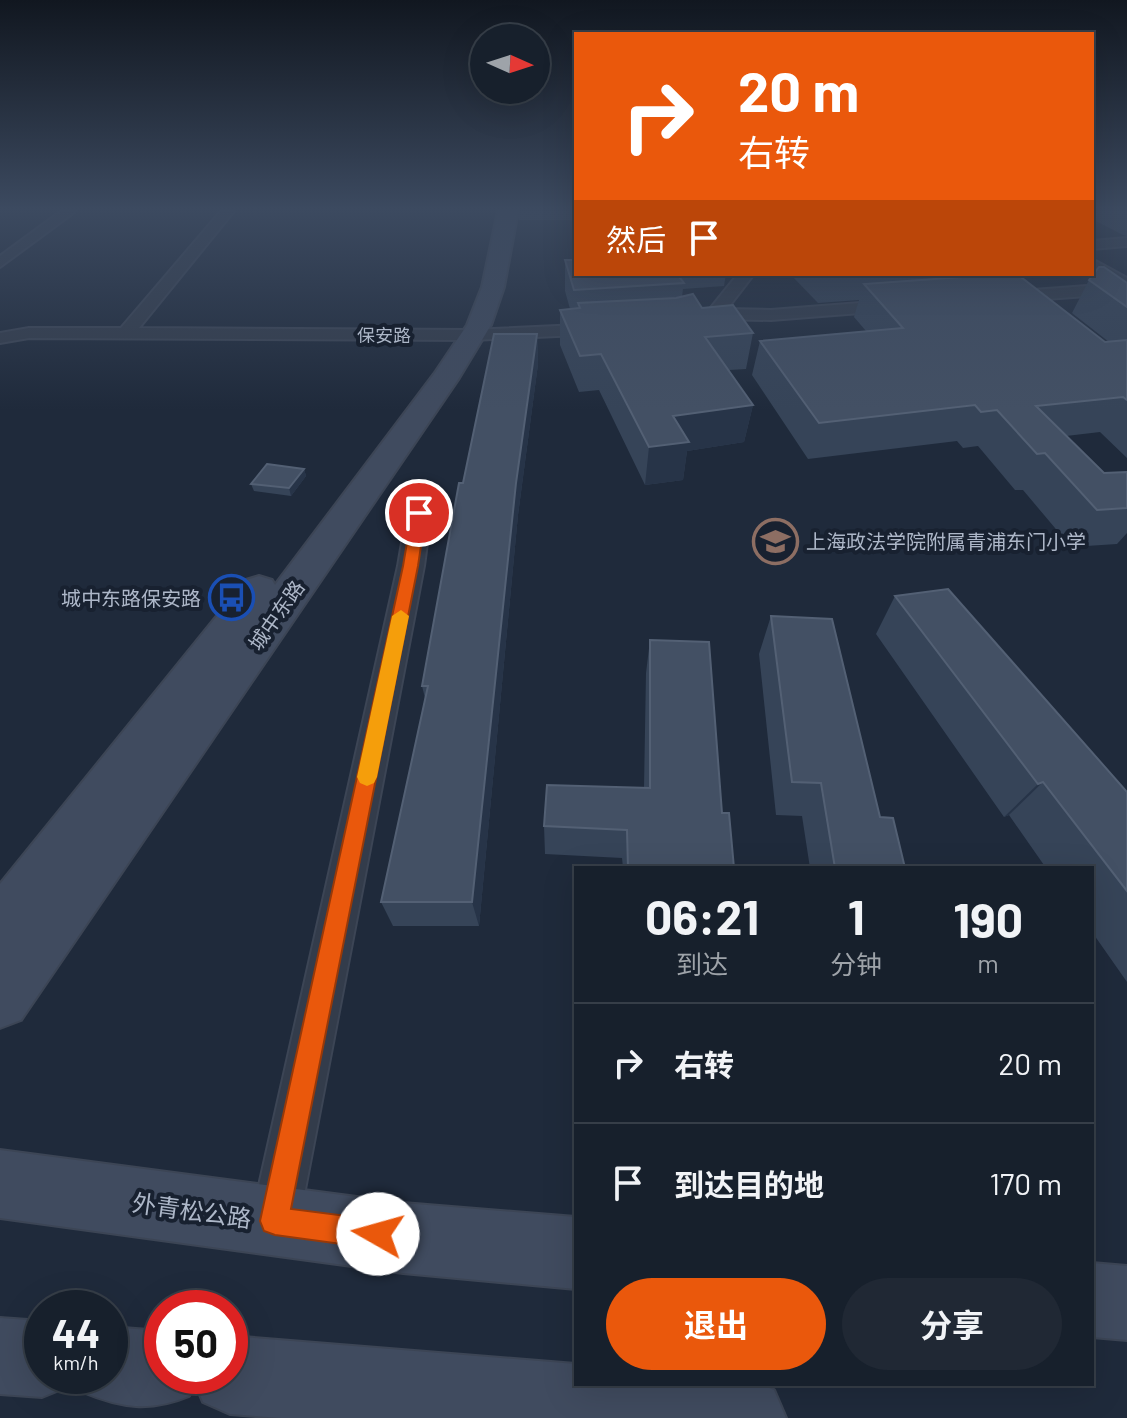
<!DOCTYPE html>
<html lang="zh">
<head>
<meta charset="utf-8">
<style>
  body { margin:0; font-family:Barlow,"Noto Sans SC",sans-serif; background:#202834; color:#f1f3f6; height:100vh; display:flex; flex-direction:column; font-size:30px; white-space:nowrap }
  * { box-sizing:border-box; margin:0 }
  p { font-size:26px; color:#9ea3a9 }
  .icon { flex:none; width:44px; height:44px; fill:none; stroke:currentColor; stroke-width:2; stroke-linecap:round; stroke-linejoin:round }
  .map { position:relative; flex:1; overflow:hidden }
  .panel { position:absolute; left:574px; top:866px; width:520px; height:520px; display:flex; flex-direction:column; background:#17202c; border-radius:0px; box-shadow:0 8px 32px #0002,0 0 0 2px #363e48 }
  .panel>* { flex:none }
  .hud { position:absolute; left:574px; top:32px; width:520px; height:244px; border-radius:0px; box-shadow:0 8px 32px #0002,0 0 0 2px #363e48; background:#ea580c; color:#fff; overflow:hidden }
  .needle { width:52px; rotate:93deg }
  .tools { position:absolute; left:470px; top:24px; display:grid; gap:16px }
  .tools a { display:grid; place-items:center; width:80px; height:80px; border-radius:50%; background:#17202c; box-shadow:0 8px 32px #0002,0 0 0 2px #363e48; font-size:40px }
  .speed { position:absolute; left:24px; top:1290px; display:flex; gap:16px; font-size:40px; font-weight:700; text-align:center }
  .speed>* { display:grid; place-content:center; width:104px; height:104px; border-radius:50%; background:#17202c; box-shadow:0 8px 32px #0002,0 0 0 2px #363e48; line-height:1 }
  .speed small { font-size:20px; font-weight:400 }
  .speed .limit { border:12px solid #d22; background:#fff; color:#111 }
  .pin { position:absolute; display:grid; place-items:center; width:68px; height:68px; color:#fff; margin:-34px; border:4px solid #fff; border-radius:50%; box-shadow:0 2px 8px #0007 }
  .me { position:absolute; width:88px; margin:-44px; rotate:277deg; stroke-linejoin:round; filter:drop-shadow(0 0 6px #0008) }
  .turn { display:flex; align-items:center; gap:28px; height:168px; padding:0 32px; font-size:36px }
  .turn .icon { width:104px; height:104px; stroke-width:2.5 }
  .turn b { display:block; font-size:56px; line-height:68px }
  .then { display:flex; align-items:center; height:76px; padding:0 32px; background:#0003; gap:16px; font-size:30px }
  .eta { display:flex; justify-content:space-evenly; align-items:center; height:136px; text-align:center }
  .eta b { font-size:48px; font-weight:700; line-height:56px }
  .action { display:flex; gap:16px; margin-top:auto; padding:16px 32px }
  .action a { flex:1; height:92px; border-radius:48px; background:#ea580c; color:#fff; font-size:32px; font-weight:700; line-height:92px; text-align:center }
  .action a+a { background:#202834; color:#f1f3f6 }
  ul { padding:0; list-style:none }
  li { display:flex; align-items:center; gap:24px; height:120px; padding:0 32px; border-top:2px solid #363e48 }
  li div { flex:1 }
  li b { display:block; font-size:30px }
  li em { font-style:normal }
  .map>svg:first-child { display:block }
  .lines { fill:none; stroke-linecap:round; stroke-linejoin:round }
  .minor-casing { stroke:#3c4555; stroke-width:4 }
  .tertiary-casing { stroke:#3c4555; stroke-width:4 }
  .secondary-casing { stroke:#3c4555; stroke-width:4 }
  .minor { fill:#333c4b; fill-rule:evenodd }
  .tertiary { fill:#333c4b; fill-rule:evenodd }
  .secondary { fill:#404b5f; fill-rule:evenodd }
  .wall { fill:#364458 }
  .shaded-wall { fill:#273448 }
  .building { fill:#435064; stroke:#536074; stroke-width:2 }
  .route { fill:#ea580c; stroke:#983908; stroke-width:2 }
  .slow { fill:#f59e0b }
  .labels { text-anchor:middle; dominant-baseline:central; stroke-width:8; stroke-linejoin:round; paint-order:stroke }
  .far-street-label { font-size:18px; fill:#adb7c8; stroke:#182130 }
  .poi-label { font-size:20px; fill:#adb7c8; stroke:#182130; text-anchor:start }
  .street-label { font-size:20px; fill:#adb7c8; stroke:#182130 }
  .near-street-label { font-size:24px; fill:#adb7c8; stroke:#182130 }
</style>
</head>
<body>
<div class="map">
<svg width="1127" height="1418" viewBox="0 0 1127 1418">
  <rect width="100%" height="100%" fill="#1f2a3b"/>
  <g class="lines">
    <defs>
      <g id="minor">
        <polygon points="61,211 76,211 0,267 0,256"/>
        <polygon points="221,211 234,211 139,328 472,330 601,324 610,329 601,334 472,340 29,338 0,343 0,333 29,328 121,328"/>
        <polygon points="1127,238 1127,246 1092,249 1092,241"/>
        <polygon points="738,274 754,274 727,309 771,310 898,300 906,305 898,310 771,320 715,319 685,327 679,326 677,322 679,318 709,310"/>
        <polygon points="1127,283 1127,293 1005,302 997,297 1005,292"/>
        <polygon points="419,506 427,508 431,513 424,566 299,1221 292,1238 275,1245 258,1238 251,1221 398,566 407,513 411,508"/>
      </g>
      <polygon id="tertiary" points="1092,259 1127,278 1127,292 1092,273"/>
      <g id="secondary">
        <polygon points="498,211 518,211 504,287 491,325 459,378 21,1020 0,1028 0,884 246,580 259,576 272,580 275,585 434,374 467,325 482,287"/>
        <polygon points="0,1150 403,1203 576,1217 576,1289 403,1273 0,1218"/>
        <polygon points="1092,1263 1127,1266 1127,1340 1092,1337"/>
        <polygon points="0,1318 42,1321 42,1376 73,1376 69,1386 42,1397 0,1394"/>
        <path d="M110,1327L162,1331V1376H230V1336L576,1364V1384H760L774,1390L786,1418H281L230,1414L203,1402L195,1383L189,1396C151,1412 121,1408 83,1392L76,1376H110Z"/>
      </g>
    </defs>
    <!-- minor casing -->
    <use href="#minor" class="minor-casing"/>
    <!-- tertiary casing -->
    <use href="#tertiary" class="tertiary-casing"/>
    <!-- secondary casing -->
    <use href="#secondary" class="secondary-casing"/>
    <!-- minor -->
    <use href="#minor" class="minor"/>
    <!-- tertiary -->
    <use href="#tertiary" class="tertiary"/>
    <!-- secondary -->
    <use href="#secondary" class="secondary"/>
  </g>
  <!-- wall -->
  <g class="wall">
    <rect x="519" y="211" width="57" height="9"/>
    <polygon points="1092,211 1127,211 1127,236 1123,235 1092,219"/>
    <polygon points="565,260 576,274 726,274 724,286 683,289 682,297 753,333 746,369 729,370 753,405 744,442 687,451 683,480 645,485 599,390 579,392 560,345 560,310 570,309 565,291"/>
    <polygon points="790,274 992,274 991,275 1105,342 1109,342 1072,313 1089,280 1127,283 1127,458 1100,432 1066,436 1104,473 1127,472 1127,533 1117,544 1071,547 1023,490 1015,490 978,446 963,448 957,441 808,459 752,375 760,341 866,331 854,317 859,300 818,303"/>
    <polygon points="537,334 538,364 518,515 479,926 393,926 381,902 425,698 422,686"/>
    <polygon points="304,469 306,476 291,496 254,491 251,484"/>
    <polygon points="895,596 1127,792 1127,982 1092,932 1092,868 1046,868 1009,815 1004,817 876,634"/>
    <polygon points="771,616 880,817 905,868 810,868 802,816 776,815 759,654"/>
    <polygon points="650,640 722,813 734,868 623,868 622,858 545,854 544,826 644,788 646,673"/>
  </g>
  <!-- shaded-wall -->
  <g class="shaded-wall">
    <polygon points="537,334 538,364 518,515 479,926 472,902 516,483"/>
    <polygon points="753,405 744,442 687,451 683,480 645,485 649,447 673,416"/>
    <polygon points="304,469 306,476 291,496 289,488"/>
    <polygon points="1043,782 1009,815 1004,817 1038,784"/>
  </g>
  <!-- building -->
  <g class="building">
    <polygon points="565,260 576,260 576,274 677,274 684,283 574,290"/>
    <polygon points="1099,267 1104,267 1127,283 1127,307 1089,280"/>
    <polygon points="1005,274 1017,274 1105,342 1127,340 1127,400 1123,397 1036,406 1104,473 1127,472 1127,508 1097,510 1045,453 1037,454 997,410 981,412 975,405 819,423 760,341 903,328 864,284"/>
    <polygon points="693,294 702,308 733,305 753,333 705,337 753,405 673,416 689,442 649,447 601,354 580,356 560,310 580,308 578,303 676,298"/>
    <polygon points="494,334 537,334 516,483 472,902 381,902 428,686 422,686 459,483 463,483"/>
    <polygon points="267,464 304,469 289,488 251,484"/>
    <polygon points="948,589 1127,792 1127,891 1043,782 1038,784 895,596"/>
    <polygon points="771,616 832,619 880,817 893,818 905,868 835,868 821,783 792,782"/>
    <polygon points="650,640 709,642 722,813 729,813 734,868 628,868 627,830 544,826 547,785 650,788"/>
  </g>
  <!-- sky -->
  <linearGradient id="sky" x2="0" y2="1"><stop stop-color="#111720"/><stop offset="0.51" stop-color="#3c4a60"/><stop offset="1" stop-color="#3c4a60" stop-opacity="0"/></linearGradient>
  <rect width="1127" height="410" fill="url(#sky)"/>
  <!-- route -->
  <polygon class="route" points="419,508 426,513 418,566 291,1209 378,1220 388,1224 392,1234 388,1244 378,1249 275,1235 264,1231 260,1221 403,566 412,513"/>
  <!-- slow -->
  <polygon class="slow" points="401,610 409,616 377,777 374,783 367,786 360,783 357,777 392,616"/>
  <!-- icons -->
  <defs>
    <symbol id="school-ring" viewBox="-11 -11 22 22"><circle r="9.5" fill="#182130" stroke="#8d6e63" stroke-width="1.5"/><path d="M0-5L7-2L0 1L-7-2ZM-4 1L0 2.5L4 1V4Q0 6-4 4Z" fill="#8d6e63"/></symbol>
    <symbol id="bus-ring" viewBox="-11 -11 22 22"><circle r="9.5" fill="#182130" stroke="#1a4fb4" stroke-width="1.5"/><path d="M-5-6H5V4H4V6H2V4H-2V6H-4V4H-5ZM-3.5-4V0h7V-4ZM-3.5 1.2v1.5H-2V1.2ZM2 1.2v1.5H3.5V1.2Z" fill="#1a4fb4"/></symbol>
  </defs>
  <g fill-rule="evenodd">
    <use href="#school-ring" x="750" y="516" width="51" height="51"/>
    <use href="#bus-ring" x="206" y="572" width="51" height="51"/>
  </g>
  <g class="labels">
    <!-- far-street labels -->
    <g class="far-street-label">
      <text x="384" y="335">保安路</text>
    </g>
    <!-- poi labels -->
    <g class="poi-label">
      <text x="806" y="541">上海政法学院附属青浦东门小学</text>
      <text x="201" y="598" text-anchor="end">城中东路保安路</text>
    </g>
    <!-- street labels -->
    <g class="street-label">
      <text transform="translate(276 615) rotate(-55)">城中东路</text>
    </g>
    <!-- near-street labels -->
    <g class="near-street-label">
      <text transform="translate(192 1210) rotate(8)">外青松公路</text>
    </g>
  </g>
</svg>
<div class="tools">
<a><svg class="needle" viewBox="-14 -14 28 28"><path d="M0-13l5 13h-10z" fill="#e53935"/><path d="M0 13l5-13h-10z" fill="#9ea3a9"/></svg></a>
</div>
<div class="speed"><div>44<small>km/h</small></div><div class="limit">50</div></div>
<div class="pin" style="left:419px;top:513px;background:#d93025"><svg class="icon" aria-label="arrive" viewBox="0 0 24 24"><path d="M6 21V4h12l-3 4 3 4H6"/></svg></div>
<svg class="me" style="left:378px;top:1234px" viewBox="-20 -20 40 40"><circle r="19" fill="#fff"/><path d="M0-13L10 11 0 6-10 11z" fill="#ea580c"/></svg>
<div class="hud">
<div class="turn"><svg class="icon" aria-label="right" viewBox="0 0 24 24"><path d="M7 20v-9h11M14 6l5 5-5 5"/></svg><div><b>20 m</b>右转</div></div>
<div class="then">然后<svg class="icon" aria-label="arrive" viewBox="0 0 24 24"><path d="M6 21V4h12l-3 4 3 4H6"/></svg></div>
</div>
<section class="panel">
<div class="eta">
<div><b>06:21</b><p>到达</p></div>
<div><b>1</b><p>分钟</p></div>
<div><b>190</b><p>m</p></div>
</div>
<ul>
<li><svg class="icon" aria-label="right" viewBox="0 0 24 24"><path d="M7 20v-9h11M14 6l5 5-5 5"/></svg><div><b>右转</b></div><em>20 m</em></li>
<li><svg class="icon" aria-label="arrive" viewBox="0 0 24 24"><path d="M6 21V4h12l-3 4 3 4H6"/></svg><div><b>到达目的地</b></div><em>170 m</em></li>
</ul>
<div class="action"><a>退出</a><a>分享</a></div>
</section>
</div>
</body>
</html>
